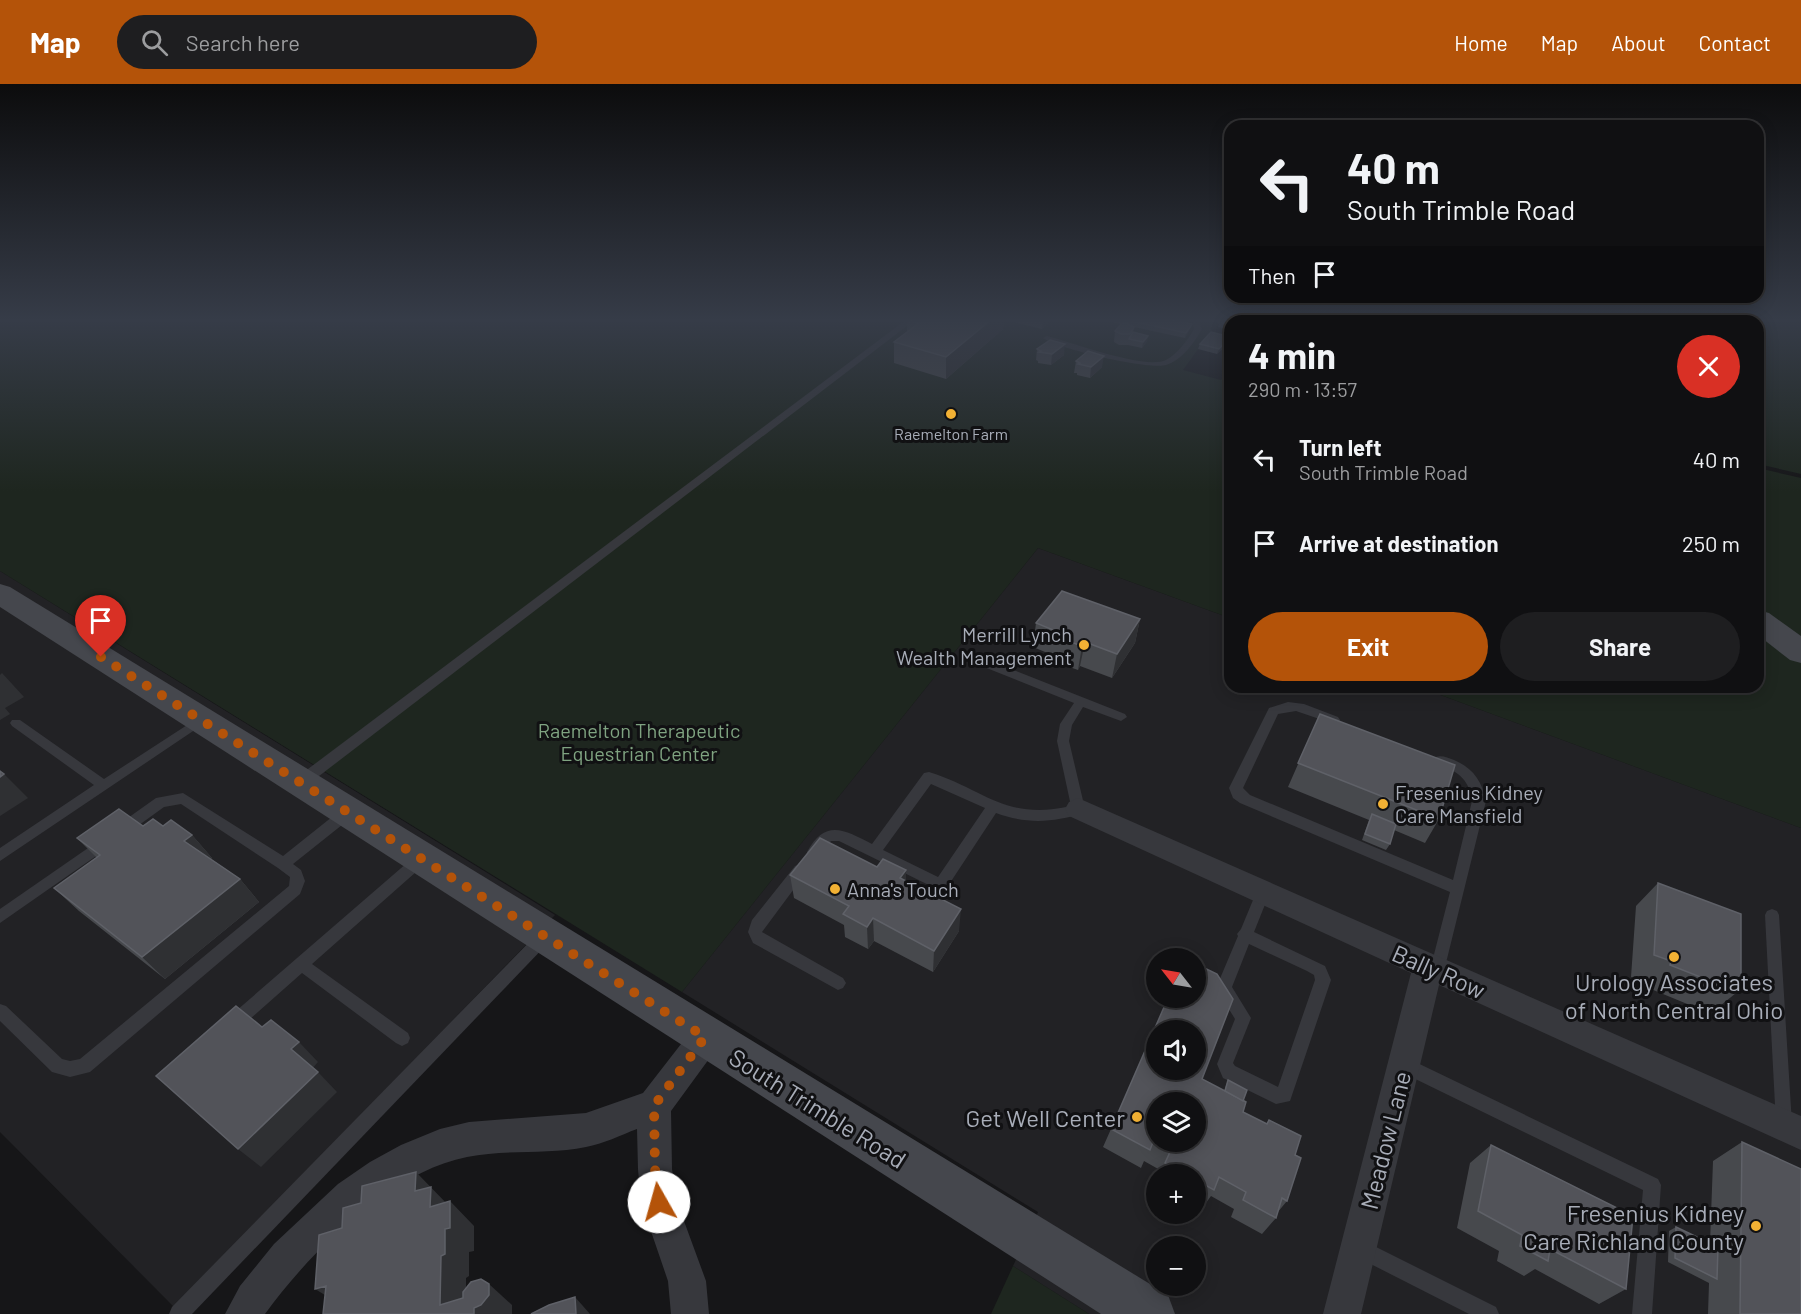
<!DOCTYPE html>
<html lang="en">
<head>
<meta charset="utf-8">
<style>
  body { margin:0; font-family:Barlow,sans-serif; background:#1e1e20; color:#f1f3f6; height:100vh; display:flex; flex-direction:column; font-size:22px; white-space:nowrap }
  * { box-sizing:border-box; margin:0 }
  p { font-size:20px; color:#9c9d9f }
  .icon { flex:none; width:33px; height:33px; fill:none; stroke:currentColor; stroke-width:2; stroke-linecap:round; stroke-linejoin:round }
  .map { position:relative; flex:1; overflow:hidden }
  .sheet { position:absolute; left:1224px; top:231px; width:540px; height:378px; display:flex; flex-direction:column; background:#101012; border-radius:18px; box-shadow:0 3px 15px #0003,0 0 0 2px #303032 }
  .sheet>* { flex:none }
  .banner { position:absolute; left:1224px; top:36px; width:540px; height:183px; border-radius:18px; box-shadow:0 3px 15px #0003,0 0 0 2px #303032; background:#101012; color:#f1f3f6; overflow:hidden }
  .needle { width:39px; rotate:301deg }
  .tools { position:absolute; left:1146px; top:864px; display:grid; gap:12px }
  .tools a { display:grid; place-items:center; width:60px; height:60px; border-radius:50%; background:#101012; box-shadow:0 3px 15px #0003,0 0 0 2px #303032; font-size:30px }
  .pin { position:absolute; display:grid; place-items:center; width:51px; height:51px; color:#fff; margin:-62px -26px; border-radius:50% 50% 50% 0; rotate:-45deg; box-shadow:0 0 6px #0007 }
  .pin .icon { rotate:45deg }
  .me { position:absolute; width:66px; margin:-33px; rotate:353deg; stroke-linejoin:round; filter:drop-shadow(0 0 4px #0008) }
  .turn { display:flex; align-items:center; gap:21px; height:126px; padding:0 24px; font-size:27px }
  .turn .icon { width:78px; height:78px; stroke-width:2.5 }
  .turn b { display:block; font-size:42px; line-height:51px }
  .then { display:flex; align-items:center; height:57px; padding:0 24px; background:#0003; gap:12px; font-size:22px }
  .round { display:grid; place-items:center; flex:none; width:63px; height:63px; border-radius:32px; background:#1e1e20 }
  .headline { display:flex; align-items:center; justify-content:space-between; height:102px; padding:0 24px }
  h1 { font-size:36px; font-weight:700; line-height:45px }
  .button { display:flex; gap:12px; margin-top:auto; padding:12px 24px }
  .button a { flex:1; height:69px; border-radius:36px; background:#b45309; color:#fff; font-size:24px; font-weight:700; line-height:69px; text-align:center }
  .button a+a { background:#1e1e20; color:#f1f3f6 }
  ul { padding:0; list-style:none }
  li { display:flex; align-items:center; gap:18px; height:84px; padding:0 24px }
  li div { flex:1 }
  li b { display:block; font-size:22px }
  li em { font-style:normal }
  header { display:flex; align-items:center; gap:36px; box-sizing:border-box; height:84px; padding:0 30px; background:#b45309; color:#fff }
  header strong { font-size:28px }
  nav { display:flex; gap:33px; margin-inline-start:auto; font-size:21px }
  .search { width:420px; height:54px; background:#1e1e20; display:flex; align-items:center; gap:15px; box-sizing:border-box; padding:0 21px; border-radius:33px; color:#9c9d9f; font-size:22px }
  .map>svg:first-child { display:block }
  .built { fill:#222225; fill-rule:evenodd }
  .green { fill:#1e261f }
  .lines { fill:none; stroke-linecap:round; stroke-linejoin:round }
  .lane { fill:#37383d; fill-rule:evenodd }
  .street { fill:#37383d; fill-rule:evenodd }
  .secondary { fill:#45474d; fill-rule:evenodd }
  .wall { fill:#47494d }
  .shaded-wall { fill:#2f3033 }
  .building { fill:#525359; stroke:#5f6168; stroke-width:1.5; fill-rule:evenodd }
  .route { stroke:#b45309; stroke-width:10; stroke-dasharray:0 18 }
  .poi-dot { fill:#f2b134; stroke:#111113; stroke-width:2 }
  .labels { text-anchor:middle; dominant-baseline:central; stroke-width:6; stroke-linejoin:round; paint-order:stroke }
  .far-poi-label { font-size:16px; fill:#a8adb8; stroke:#111113 }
  .poi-label { font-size:20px; fill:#a8adb8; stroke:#111113; text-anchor:start }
  .park-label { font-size:20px; fill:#7fa381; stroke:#111113 }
  .near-street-label { font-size:24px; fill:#a8adb8; stroke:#111113 }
  .near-poi-label { font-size:24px; fill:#a8adb8; stroke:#111113; text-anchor:end }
</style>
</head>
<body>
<header>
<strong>Map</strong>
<div class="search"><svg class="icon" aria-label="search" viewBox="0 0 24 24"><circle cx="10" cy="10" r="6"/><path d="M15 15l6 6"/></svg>Search here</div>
<nav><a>Home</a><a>Map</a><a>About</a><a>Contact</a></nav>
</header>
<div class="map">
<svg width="1801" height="1230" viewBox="0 0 1801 1230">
  <rect width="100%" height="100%" fill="#161618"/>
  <!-- built -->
  <g class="built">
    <path d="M1038,464L1230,534V603H1419L1801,744V1230H1089L1013,1182L1038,1128L682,908ZM1156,874H1196V914H1156ZM1156,946H1196V986H1156ZM1156,1018H1196V1058H1156ZM1156,1090H1196V1130H1156ZM1156,1162H1196V1202H1156Z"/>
    <polygon points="0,487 555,831 174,1223 0,1048"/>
  </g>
  <!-- green -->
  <g class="green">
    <polygon points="0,235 1220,235 1183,286 1221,296 1230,286 1230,534 1038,464 682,908 0,487"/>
    <polygon points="1358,235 1801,235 1801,390 1758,380 1758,237 1361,237"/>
    <polygon points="1758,384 1801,394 1801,560 1758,529"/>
    <polygon points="1758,544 1801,576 1801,744 1419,603 1758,603"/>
    <polygon points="1013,1182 1089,1230 991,1230"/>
  </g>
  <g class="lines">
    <!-- lane -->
    <g class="lane">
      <polygon points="907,235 916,235 306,702 296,702 295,698 296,694"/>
      <path d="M1192,237H1198L1202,245C1195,258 1181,277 1166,281C1147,286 1059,265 1043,254L1047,252C1071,258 1145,286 1166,276C1177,270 1188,256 1194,245Z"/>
      <path d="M983,574L1125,630L1127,633L1121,637L1083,623L1072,641L1069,657L1085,725L1083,729C1053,739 1025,740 996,729L946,805L941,807L839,757H831C824,764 820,776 809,772L807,768C825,734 845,746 872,760L924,689L929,688C986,706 1005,737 1071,722L1057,657L1060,640L1074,619L979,581L977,578ZM931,700L985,724L938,793L883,766Z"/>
      <path d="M1288,618L1304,620L1338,633L1340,636L1338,639L1334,640L1296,627L1278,630L1243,704L1250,711L1453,796L1472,717C1469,693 1456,687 1436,679L1434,676L1436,673C1442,671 1448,674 1454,676C1473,684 1482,697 1486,717L1443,891L1438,893L1433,891L1430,886L1450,808L1240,719L1233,714L1229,704L1269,624Z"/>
      <polygon points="201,632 205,633 207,636 205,639 0,777 0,764 94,701 12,642 10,639 12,636 20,636 104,695"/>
      <polygon points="183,709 283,772 342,725 347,724 352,725 354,729 352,733 293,780 301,786 305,797 300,810 90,988 70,993 52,988 0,937 0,920 6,922 62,975 70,977 80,975 289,802 290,793 278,784 181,720 164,723 128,749 123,750 118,749 116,745 118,741 156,714"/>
      <polygon points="104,753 109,755 111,759 109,763 0,839 0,825"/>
      <polygon points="420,770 425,772 427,776 425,780 312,880 408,949 410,954 408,959 402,962 396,959 302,889 241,943 235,945 229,943 227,938 229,933 415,772"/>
      <polygon points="800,780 805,782 807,786 805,790 762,848 843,894 846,899 843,904 838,906 753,859 748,848 752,836 795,782"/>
      <path d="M1263,802L1268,804L1270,808L1254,848L1325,882L1331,896L1290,1017L1276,1020L1223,994L1217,980L1235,935L1216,904L1238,852L1237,850L1241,845L1258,804ZM1249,860L1307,887L1314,891L1315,896L1278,1003L1235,982L1233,979L1251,934L1232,903Z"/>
      <polygon points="1772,825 1777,827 1779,831 1792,1040 1790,1046 1784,1048 1778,1046 1776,1040 1765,831 1767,827"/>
      <polygon points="544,846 549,848 551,853 549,858 192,1230 169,1230 172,1223 539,848"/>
      <polygon points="1405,973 1658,1095 1661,1101 1652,1230 1632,1230 1643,1106 1399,987 1397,981 1399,975"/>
      <polygon points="1362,1156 1496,1223 1499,1230 1469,1230 1355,1172 1353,1165 1355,1158"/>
    </g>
    <!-- street -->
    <g class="street">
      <polygon points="1078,714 1801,1032 1801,1066 1439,901 1361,1230 1323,1230 1411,889 1069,732 1065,725 1069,718"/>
      <path d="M706,938L717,942L722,953L717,964L671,1027L672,1085L677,1118L706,1197L709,1230H671L668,1197L641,1118L638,1085L637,1045C621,1051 603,1060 586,1063C547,1071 506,1065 467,1073C390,1088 310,1168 265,1230H225L240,1202L274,1160L338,1100L370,1078L401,1061L440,1045L469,1038L586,1029L643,1009L695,942Z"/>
    </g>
    <!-- secondary -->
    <g class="secondary">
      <polygon points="1342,235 1363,235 1364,237 1343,237"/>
      <polygon points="0,500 10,503 1168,1211 1175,1230 1101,1230 0,523"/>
      <polygon points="1758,526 1769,529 1801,552 1801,579 1790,576 1758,551"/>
    </g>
  </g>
  <!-- wall -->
  <g class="wall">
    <polygon points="908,235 1004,235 1003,245 946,295 894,279 894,258 907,248 907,236"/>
    <polygon points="1006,235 1053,235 1042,245 1006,236"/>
    <polygon points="1096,235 1168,235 1192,240 1190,245 1185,254 1134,243 1133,248 1147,257 1142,264 1128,261 1119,261 1114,258 1115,247 1121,240"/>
    <polygon points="1239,235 1239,237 1230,237 1230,246 1218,243 1219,238"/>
    <polygon points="1228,259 1217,270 1198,265 1200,260"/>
    <polygon points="1037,265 1064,271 1051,281 1038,279 1038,277 1036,276"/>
    <polygon points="1076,277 1102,283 1090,294 1077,291 1077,289 1074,289"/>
    <polygon points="1140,535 1135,559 1112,594 1080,582 1078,586 1061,580 1062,575 1033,563 1036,539"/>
    <polygon points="1320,630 1439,735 1425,759 1394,746 1390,760 1386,766 1362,756 1369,736 1288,703"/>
    <polygon points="143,742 163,742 192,751 212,774 211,775 240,795 259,818 165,895 79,827 54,804 97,774 77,754"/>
    <polygon points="877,783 906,786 906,797 959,847 933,888 874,857 868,865 845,853 844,841 794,814 790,791"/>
    <polygon points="1658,799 1741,905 1715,926 1701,921 1697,924 1646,903 1647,899 1631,893 1636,822"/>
    <polygon points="1202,995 1224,1007 1228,996 1243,1017 1243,1028 1266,1040 1269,1036 1295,1071 1287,1117 1277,1129 1276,1134 1262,1150 1231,1133 1234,1125 1211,1112 1203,1123 1196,1119 1196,1090 1158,1090 1160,1086 1144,1077 1141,1084 1103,1063 1111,1045"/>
    <polygon points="1742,1058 1801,1230 1708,1230 1709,1199 1668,1178 1669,1147 1676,1143 1710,1159 1713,1077"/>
    <polygon points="1491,1061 1626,1205 1599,1220 1535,1185 1524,1192 1497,1177 1499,1167 1457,1144 1470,1079"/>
  </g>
  <!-- shaded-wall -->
  <g class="shaded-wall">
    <polygon points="992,235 1004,235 1003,245 946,295 946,273"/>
    <polygon points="1043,235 1053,235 1042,245"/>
    <polygon points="1192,240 1190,245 1185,254 1186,249"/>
    <polygon points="1148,252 1147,257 1142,264 1143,258"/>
    <polygon points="1230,253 1228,259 1217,270 1219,265"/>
    <polygon points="1065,260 1064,271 1051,281 1052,270"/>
    <polygon points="1104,272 1102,283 1090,294 1091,283"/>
    <polygon points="1140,535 1135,559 1112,594 1117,570"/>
    <polygon points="1085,558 1080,582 1078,586 1082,562"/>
    <polygon points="2,589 24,613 5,624 10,630 0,636 0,591"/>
    <polygon points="4,690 28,714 0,732 0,693"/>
    <polygon points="192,751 212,774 205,780 184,757"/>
    <polygon points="906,786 906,809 900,794"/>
    <polygon points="240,795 259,818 165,895 142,873"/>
    <polygon points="961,825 959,847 933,888 934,867"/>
    <polygon points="873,834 874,857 868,865 867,843"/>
    <polygon points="299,958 318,978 311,986 291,965"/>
    <polygon points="318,988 337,1008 261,1083 238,1065"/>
    <polygon points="416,1088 450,1123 450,1117 474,1142 474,1167 469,1168 469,1192 466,1194 466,1230 440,1221 441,1172 415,1107"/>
    <polygon points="489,1200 512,1221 512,1230 474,1230 474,1224"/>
    <polygon points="326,1202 348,1225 315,1205"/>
    <polygon points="575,1213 590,1230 576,1230"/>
  </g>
  <!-- building -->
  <g class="building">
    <polygon points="908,235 992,235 946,273 894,258 919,239 907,236"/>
    <polygon points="1122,235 1168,235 1192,240 1186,249"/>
    <polygon points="1221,235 1239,235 1237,237 1230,237 1230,241 1219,238"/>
    <polygon points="1126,239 1134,243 1130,250 1121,250 1115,247 1121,240"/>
    <polygon points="1133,248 1148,252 1143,258 1129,255"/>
    <polygon points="1211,248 1230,253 1219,265 1200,260"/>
    <polygon points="1050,256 1065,260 1052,270 1039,268 1041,267 1037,265"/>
    <polygon points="1088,267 1104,272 1091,283 1078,280 1080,279 1076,277"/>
    <polygon points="1062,507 1140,535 1117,570 1085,558 1082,562 1065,556 1068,552 1036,539"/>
    <polygon points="1320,630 1455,681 1439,735 1298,679"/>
    <polygon points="0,687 4,690 0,693"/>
    <polygon points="119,725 143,742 153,735 163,742 171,736 192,751 184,757 240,795 142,873 54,804 100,771 77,754"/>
    <polygon points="1372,730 1396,740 1390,760 1365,750"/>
    <polygon points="820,754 877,783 883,775 906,786 900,794 961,825 934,867 873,834 867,843 843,830 849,822 790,791"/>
    <polygon points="1658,799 1741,830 1741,905 1723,898 1723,902 1670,881 1671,877 1654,871"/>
    <path d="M1196,880L1217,890L1233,915L1202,995L1246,1018L1243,1028L1267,1040L1269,1036L1301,1052L1295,1071L1301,1074L1287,1117L1282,1114L1276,1134L1243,1116L1246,1108L1219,1093L1214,1106L1196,1096V1090H1186L1165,1079L1170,1068L1153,1058L1150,1066L1111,1045L1168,914H1196ZM1156,946H1196V986H1156ZM1156,1018H1196V1058H1156Z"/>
    <polygon points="236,922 262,943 271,936 299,958 291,965 318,988 238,1065 156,992"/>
    <polygon points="1228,996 1247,1006 1243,1017 1225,1007"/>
    <polygon points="1742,1058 1801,1085 1801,1230 1740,1230"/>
    <polygon points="1491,1061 1633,1132 1626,1205 1550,1165 1548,1177 1520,1162 1522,1151 1478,1127"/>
    <polygon points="416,1088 415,1107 431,1103 430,1123 450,1117 450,1144 445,1145 445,1170 441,1172 440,1221 463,1214 463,1208 471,1198 481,1195 489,1200 489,1211 481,1221 474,1224 474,1230 323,1230 326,1202 315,1205 319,1151 342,1144 343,1124 361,1119 362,1102"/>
    <polygon points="1676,1143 1718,1163 1717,1195 1675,1174"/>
    <polygon points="575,1213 576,1230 531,1230 549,1221"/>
  </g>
  <!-- sky -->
  <linearGradient id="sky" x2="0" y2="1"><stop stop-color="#0c0c0d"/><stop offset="0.58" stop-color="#363c48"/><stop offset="1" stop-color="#363c48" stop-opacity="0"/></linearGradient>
  <rect width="1801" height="407" fill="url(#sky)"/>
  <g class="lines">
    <!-- route -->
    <polyline class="route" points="101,573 705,953 654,1022 655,1085 659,1118"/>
  </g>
  <!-- markers -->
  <g class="poi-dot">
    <circle cx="951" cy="330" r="6"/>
    <circle cx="1084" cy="561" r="6"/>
    <circle cx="1383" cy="720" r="6"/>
    <circle cx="835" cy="805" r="6"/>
    <circle cx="1674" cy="873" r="6"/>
    <circle cx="1137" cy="1033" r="6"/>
    <circle cx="1756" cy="1142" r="6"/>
  </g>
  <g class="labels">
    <!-- far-poi labels -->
    <g class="far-poi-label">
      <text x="951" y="349">Raemelton Farm</text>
    </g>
    <!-- poi labels -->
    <g class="poi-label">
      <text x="1072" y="550" text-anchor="end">Merrill Lynch<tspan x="1072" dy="23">Wealth Management</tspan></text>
      <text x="1395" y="708">Fresenius Kidney<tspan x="1395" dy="23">Care Mansfield</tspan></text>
      <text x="847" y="805">Anna's Touch</text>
    </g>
    <!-- park labels -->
    <g class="park-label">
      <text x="639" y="646">Raemelton Therapeutic<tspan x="639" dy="23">Equestrian Center</tspan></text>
    </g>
    <!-- near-street labels -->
    <g class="near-street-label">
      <text transform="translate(1439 887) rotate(24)">Bally Row</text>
      <text transform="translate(818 1024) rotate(32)">South Trimble Road</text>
      <text transform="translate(1385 1056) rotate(-76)">Meadow Lane</text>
    </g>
    <!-- near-poi labels -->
    <g class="near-poi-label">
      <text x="1674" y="897" text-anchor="middle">Urology Associates<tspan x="1674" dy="28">of North Central Ohio</tspan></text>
      <text x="1125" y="1033">Get Well Center</text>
      <text x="1744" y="1128">Fresenius Kidney<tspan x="1744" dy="28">Care Richland County</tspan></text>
    </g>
  </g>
</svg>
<div class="tools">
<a><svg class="needle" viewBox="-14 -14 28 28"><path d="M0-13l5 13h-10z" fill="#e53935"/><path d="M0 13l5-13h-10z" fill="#9c9d9f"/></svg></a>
<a><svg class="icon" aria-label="sound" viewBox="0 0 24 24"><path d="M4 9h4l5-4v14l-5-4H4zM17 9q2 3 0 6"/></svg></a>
<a><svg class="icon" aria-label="layers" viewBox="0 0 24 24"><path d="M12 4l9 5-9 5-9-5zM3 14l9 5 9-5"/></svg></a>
<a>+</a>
<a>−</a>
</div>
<div class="pin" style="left:101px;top:573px;background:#d93025"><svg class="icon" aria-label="arrive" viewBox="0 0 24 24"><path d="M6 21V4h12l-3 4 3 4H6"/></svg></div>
<svg class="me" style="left:659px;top:1118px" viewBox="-20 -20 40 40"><circle r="19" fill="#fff"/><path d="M0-13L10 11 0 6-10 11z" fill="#b45309"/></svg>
<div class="banner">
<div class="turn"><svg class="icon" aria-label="left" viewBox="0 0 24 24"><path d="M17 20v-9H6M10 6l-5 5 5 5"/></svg><div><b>40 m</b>South Trimble Road</div></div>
<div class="then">Then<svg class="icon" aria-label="arrive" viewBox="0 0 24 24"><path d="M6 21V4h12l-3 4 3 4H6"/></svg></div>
</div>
<section class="sheet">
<div class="headline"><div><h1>4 min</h1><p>290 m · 13:57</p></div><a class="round" style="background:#d93025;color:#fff"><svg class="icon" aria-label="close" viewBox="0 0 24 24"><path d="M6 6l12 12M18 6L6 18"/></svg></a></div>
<ul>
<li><svg class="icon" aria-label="left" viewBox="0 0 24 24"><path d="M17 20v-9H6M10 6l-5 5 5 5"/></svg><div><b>Turn left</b><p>South Trimble Road</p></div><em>40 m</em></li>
<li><svg class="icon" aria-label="arrive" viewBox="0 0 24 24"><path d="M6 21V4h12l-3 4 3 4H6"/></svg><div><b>Arrive at destination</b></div><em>250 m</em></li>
</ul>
<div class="button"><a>Exit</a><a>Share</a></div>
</section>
</div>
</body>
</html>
